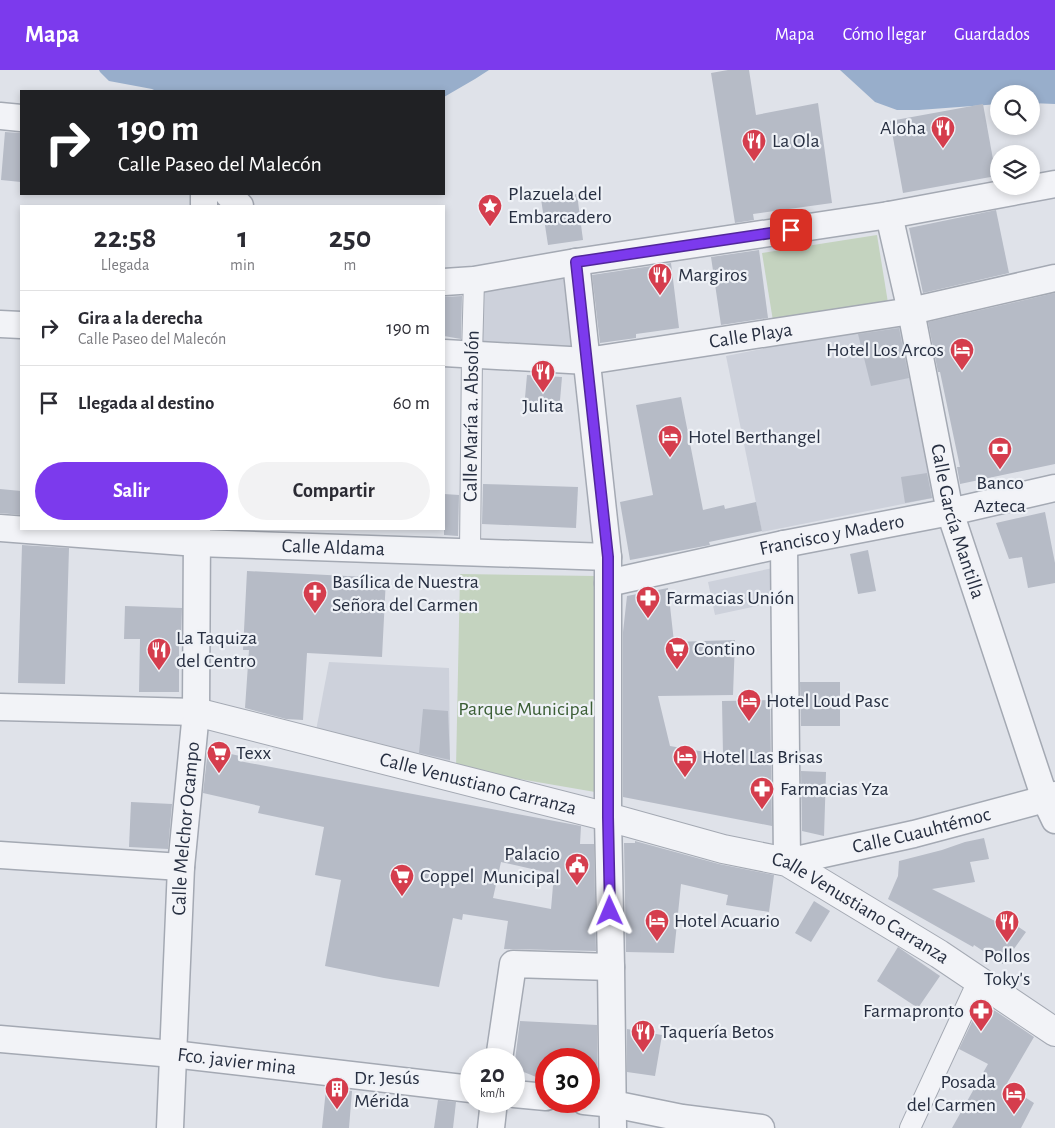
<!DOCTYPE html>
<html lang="es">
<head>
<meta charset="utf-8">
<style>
  body { margin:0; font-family:"Alegreya Sans",sans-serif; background:#f2f2f3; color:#2b2b33; height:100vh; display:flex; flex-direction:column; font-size:19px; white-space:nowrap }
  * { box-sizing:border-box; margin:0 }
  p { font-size:16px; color:#7c7c81 }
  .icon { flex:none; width:28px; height:28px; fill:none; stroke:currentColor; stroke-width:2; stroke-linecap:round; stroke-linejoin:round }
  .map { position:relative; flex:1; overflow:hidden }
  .sheet { position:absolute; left:20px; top:135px; width:425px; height:325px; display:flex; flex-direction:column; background:#fff; border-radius:0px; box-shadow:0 2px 8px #0003 }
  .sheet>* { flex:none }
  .guide { position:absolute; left:20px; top:20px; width:425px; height:105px; border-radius:0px; box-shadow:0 2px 8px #0003; background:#202124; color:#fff; overflow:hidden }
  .controls { position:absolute; left:990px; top:15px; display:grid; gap:10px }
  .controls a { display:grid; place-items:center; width:50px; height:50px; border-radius:50%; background:#fff; box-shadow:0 2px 8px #0003; font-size:25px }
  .speed { position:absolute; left:460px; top:978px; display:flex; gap:10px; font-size:25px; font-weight:700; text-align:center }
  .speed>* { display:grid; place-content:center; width:65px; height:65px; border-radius:50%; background:#fff; box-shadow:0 2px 8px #0003; line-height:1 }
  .speed small { font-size:12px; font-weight:400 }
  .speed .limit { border:8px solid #d22; background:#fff; color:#111 }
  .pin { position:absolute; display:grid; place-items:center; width:42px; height:42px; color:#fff; margin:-21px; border-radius:10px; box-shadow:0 2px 8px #0006 }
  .me { position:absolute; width:55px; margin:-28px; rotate:359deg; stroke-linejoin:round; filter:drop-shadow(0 0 4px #0008) }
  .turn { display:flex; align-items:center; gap:18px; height:105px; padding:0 15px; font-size:22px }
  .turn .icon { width:65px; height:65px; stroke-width:2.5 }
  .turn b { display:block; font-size:35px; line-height:42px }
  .eta { display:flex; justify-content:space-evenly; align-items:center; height:85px; text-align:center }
  .eta b { font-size:30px; font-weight:600; line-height:35px }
  .cta { display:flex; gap:10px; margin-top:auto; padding:10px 15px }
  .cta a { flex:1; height:58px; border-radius:30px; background:#7c3aed; color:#fff; font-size:20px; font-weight:600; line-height:58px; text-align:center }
  .cta a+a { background:#f2f2f3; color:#2b2b33 }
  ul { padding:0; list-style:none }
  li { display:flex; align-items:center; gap:15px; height:75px; padding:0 15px; border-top:1px solid #e1e1e2 }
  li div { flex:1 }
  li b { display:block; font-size:19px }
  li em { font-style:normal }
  header { display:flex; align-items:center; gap:30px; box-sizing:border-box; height:70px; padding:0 25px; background:#7c3aed; color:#fff }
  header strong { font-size:24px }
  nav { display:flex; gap:28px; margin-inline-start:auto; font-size:18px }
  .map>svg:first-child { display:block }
  .built { fill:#cdd1db }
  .green { fill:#c4d3bf }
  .water { fill:#98aecb }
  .building { fill:#b6bbc6; fill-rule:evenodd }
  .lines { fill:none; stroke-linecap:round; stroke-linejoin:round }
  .pedestrian-casing { stroke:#a4a9b3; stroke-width:22 }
  .minor-casing { stroke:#a4a9b3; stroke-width:29 }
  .tertiary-casing { stroke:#a4a9b3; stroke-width:30 }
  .pedestrian { stroke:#f2f3f7; stroke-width:20 }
  .minor { stroke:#f2f3f7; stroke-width:26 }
  .tertiary { stroke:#f2f3f7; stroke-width:28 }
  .route-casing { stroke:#51269a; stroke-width:12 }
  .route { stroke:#7c3aed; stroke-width:9 }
  .labels { text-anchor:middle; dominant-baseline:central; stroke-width:4.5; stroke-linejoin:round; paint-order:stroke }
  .poi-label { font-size:20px; fill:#272f41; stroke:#eef1f6; text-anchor:start }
  .street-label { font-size:20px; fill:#272f41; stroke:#eef1f6 }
  .park-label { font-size:20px; fill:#3a5d34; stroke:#eef1f6 }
</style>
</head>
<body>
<header>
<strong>Mapa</strong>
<nav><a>Mapa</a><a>Cómo llegar</a><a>Guardados</a></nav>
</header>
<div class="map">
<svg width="1055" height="1058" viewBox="0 0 1055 1058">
  <rect width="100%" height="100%" fill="#dfe2e9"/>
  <!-- built -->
  <g class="built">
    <polygon points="568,203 577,280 481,276 483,222"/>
    <polygon points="902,251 938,427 762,462 726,286"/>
    <polygon points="773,498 780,531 715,545 708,512"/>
    <polygon points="329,592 449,598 450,692 315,666"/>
  </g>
  <!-- green -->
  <g class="green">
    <polygon points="877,165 889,239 774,257 762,183"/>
    <polygon points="460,504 595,506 595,722 456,698"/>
  </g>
  <!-- water -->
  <g class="water">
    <polygon points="99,0 489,0 475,9 444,27 444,21 156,21 152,19 109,11 100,2"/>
    <polygon points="840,0 1055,0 1055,34 1031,33 1031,24 999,24 999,34 919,40 897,40 875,32"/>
  </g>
  <!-- building -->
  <g class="building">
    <polygon points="728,0 749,0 756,45 818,33 832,133 753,144 754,150 735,153 711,3"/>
    <polygon points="983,34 996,106 903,123 890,51"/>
    <polygon points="5,62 21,63 21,112 1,110"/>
    <polygon points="577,124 583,170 548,175 541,129"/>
    <polygon points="996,140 1009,203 923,223 909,158"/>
    <polygon points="759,180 768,248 721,255 711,187"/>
    <polygon points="671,193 679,258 636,264 636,268 600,273 592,205"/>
    <polygon points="1055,223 1055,394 960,414 957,397 960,397 940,302 938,302 928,252"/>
    <polygon points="462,226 461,269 444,266 444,227"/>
    <polygon points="899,258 909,308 871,316 858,264"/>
    <polygon points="527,305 562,307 559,342 524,339"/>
    <polygon points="681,327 703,440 724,435 725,439 756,432 762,461 709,472 710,475 630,490 620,432 653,425 636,335"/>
    <polygon points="927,403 932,428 905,433 901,407"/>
    <polygon points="483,414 578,417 576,458 482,454"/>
    <polygon points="0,419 21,421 21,445 0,443"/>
    <polygon points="444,424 459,425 458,466 444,465"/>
    <polygon points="1045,442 1055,493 1055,513 1028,518 1022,487 1009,489 996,453"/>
    <polygon points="22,475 69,478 65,614 18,613"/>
    <polygon points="868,480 876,521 858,524 850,484"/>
    <polygon points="247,501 386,508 382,587 307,583 303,650 286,649 245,638 249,580 243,580"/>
    <polygon points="668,518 674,572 735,570 733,625 658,626 670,676 723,685 722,631 770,630 772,756 623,727 623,562 627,526"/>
    <polygon points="125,536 182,538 181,570 179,570 179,622 139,622 140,569 124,569"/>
    <polygon points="800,612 840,612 840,656 801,656"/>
    <polygon points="423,639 448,641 450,690 419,683"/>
    <path d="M208,679L240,686L239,691L581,756L580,774H594L596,881L504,879L508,851L463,844L462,850L453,848L439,917L384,908L325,896L341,810L315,805L324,757L258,743L260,736L203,723ZM501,792L554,804L551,839L493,828Z"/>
    <polygon points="801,701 826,702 824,766 802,761"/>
    <polygon points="131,732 172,734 168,779 129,777"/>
    <polygon points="984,768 989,789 970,792 975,812 932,819 1007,857 1011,852 1026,862 1003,894 974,875 973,877 888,829 898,806 899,791 942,780 965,772"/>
    <polygon points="635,771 719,794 774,805 769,842 726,835 728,825 681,814 674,883 626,882 624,773 635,773"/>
    <polygon points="814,831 830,841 811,872 795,863"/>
    <polygon points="898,877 940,906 918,938 877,911"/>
    <polygon points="981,933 997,942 1034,967 1006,1015 1034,1033 1021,1058 952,1058 988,994 959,979"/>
    <polygon points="520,951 597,955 597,997 589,996 589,989 546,989 546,1011 514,998"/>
    <polygon points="627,959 662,965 655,1006 627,1002"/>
    <polygon points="326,1019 352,1021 349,1058 322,1058"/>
    <polygon points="438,1030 456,1032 453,1058 434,1058"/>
  </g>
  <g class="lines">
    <defs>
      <g id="pedestrian">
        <path id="s1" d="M470,481L472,285L474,210"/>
        <polyline points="910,1058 978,911"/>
      </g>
      <g id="minor">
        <polyline points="0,46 21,48"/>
        <polyline points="228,124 240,136"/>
        <polyline points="204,136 204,124"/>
        <path id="s2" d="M889,145L911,241L950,442L1045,729L1055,750"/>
        <polyline points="576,192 608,487 608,747 611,897 613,1058"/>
        <polyline points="444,212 474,210 576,192 889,145 1055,114"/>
        <polyline points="0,254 21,255"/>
        <path id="s3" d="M444,283L587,291L911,241L1055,208"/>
        <path id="s4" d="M0,458L197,473L608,487"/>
        <path id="s5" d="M784,474L787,792L914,764L1045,729L1055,725"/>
        <path id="s6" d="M608,513L784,474L950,442L1055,418"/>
        <polyline points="0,637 196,642"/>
        <polyline points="0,785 181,797"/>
        <path id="s7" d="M0,969L173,984L471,1019"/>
        <polyline points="499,989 513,894 611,897"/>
        <polyline points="514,1024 546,1027"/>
        <polyline points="584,1031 613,1034 682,1048 761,1058"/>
        <path id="s8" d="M170,1058L181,797L196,642L197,459"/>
        <polyline points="491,1058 494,1031"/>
      </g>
      <g id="tertiary">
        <path id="s9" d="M196,642L608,747L723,779L787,792L939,884L1055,962"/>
      </g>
    </defs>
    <!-- pedestrian casing -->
    <use href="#pedestrian" class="pedestrian-casing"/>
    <!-- minor casing -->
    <use href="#minor" class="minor-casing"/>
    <!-- tertiary casing -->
    <use href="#tertiary" class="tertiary-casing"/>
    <!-- pedestrian -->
    <use href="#pedestrian" class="pedestrian"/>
    <!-- minor -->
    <use href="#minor" class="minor"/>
    <!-- tertiary -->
    <use href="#tertiary" class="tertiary"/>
  </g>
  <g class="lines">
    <defs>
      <polyline id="route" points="610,841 608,747 608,487 576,192 791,160"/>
    </defs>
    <!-- route casing -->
    <use href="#route" class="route-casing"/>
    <!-- route -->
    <use href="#route" class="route"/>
  </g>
  <!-- icons -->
  <defs>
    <symbol id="restaurant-pin" viewBox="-11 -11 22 30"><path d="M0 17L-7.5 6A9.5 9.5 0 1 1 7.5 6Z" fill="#d53d4d" stroke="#eef1f6"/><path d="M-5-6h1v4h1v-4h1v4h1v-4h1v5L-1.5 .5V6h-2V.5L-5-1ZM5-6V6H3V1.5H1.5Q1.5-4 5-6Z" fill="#fff"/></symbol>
    <symbol id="sight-pin" viewBox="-11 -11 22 30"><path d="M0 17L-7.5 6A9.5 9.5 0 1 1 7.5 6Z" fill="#d53d4d" stroke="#eef1f6"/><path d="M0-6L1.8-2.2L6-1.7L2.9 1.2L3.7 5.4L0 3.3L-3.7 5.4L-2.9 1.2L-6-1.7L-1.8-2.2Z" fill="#fff"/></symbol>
    <symbol id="hotel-pin" viewBox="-11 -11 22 30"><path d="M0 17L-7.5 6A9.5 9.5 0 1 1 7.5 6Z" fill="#d53d4d" stroke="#eef1f6"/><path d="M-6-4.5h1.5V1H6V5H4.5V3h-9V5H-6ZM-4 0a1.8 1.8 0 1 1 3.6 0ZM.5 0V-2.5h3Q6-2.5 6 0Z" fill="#fff"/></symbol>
    <symbol id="bank-pin" viewBox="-11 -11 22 30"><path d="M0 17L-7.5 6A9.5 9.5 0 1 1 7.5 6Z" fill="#d53d4d" stroke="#eef1f6"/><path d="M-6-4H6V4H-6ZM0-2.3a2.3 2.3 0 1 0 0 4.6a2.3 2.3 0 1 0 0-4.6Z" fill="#fff"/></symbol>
    <symbol id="church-pin" viewBox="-11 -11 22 30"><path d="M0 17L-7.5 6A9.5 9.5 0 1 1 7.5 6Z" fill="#d53d4d" stroke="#eef1f6"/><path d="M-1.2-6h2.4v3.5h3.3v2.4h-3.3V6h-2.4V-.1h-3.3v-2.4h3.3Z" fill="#fff"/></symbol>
    <symbol id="pharmacy-pin" viewBox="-11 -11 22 30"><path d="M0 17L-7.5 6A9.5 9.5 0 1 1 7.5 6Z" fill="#d53d4d" stroke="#eef1f6"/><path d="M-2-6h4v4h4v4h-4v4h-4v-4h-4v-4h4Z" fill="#fff"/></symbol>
    <symbol id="supermarket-pin" viewBox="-11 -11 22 30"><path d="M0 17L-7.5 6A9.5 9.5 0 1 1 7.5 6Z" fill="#d53d4d" stroke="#eef1f6"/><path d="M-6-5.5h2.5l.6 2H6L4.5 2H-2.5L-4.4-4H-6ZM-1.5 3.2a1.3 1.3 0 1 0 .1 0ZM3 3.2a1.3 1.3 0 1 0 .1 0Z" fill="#fff"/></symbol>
    <symbol id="civic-pin" viewBox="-11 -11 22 30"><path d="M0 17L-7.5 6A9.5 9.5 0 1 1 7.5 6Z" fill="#d53d4d" stroke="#eef1f6"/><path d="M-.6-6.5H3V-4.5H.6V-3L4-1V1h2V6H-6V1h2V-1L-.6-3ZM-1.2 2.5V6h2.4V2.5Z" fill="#fff"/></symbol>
    <symbol id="building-pin" viewBox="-11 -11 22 30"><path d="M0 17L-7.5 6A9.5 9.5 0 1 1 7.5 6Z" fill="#d53d4d" stroke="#eef1f6"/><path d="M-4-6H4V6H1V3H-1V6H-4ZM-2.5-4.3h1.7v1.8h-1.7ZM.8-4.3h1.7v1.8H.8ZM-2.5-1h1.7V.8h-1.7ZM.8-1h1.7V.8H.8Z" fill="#fff"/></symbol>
  </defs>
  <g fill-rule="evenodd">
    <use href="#restaurant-pin" x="929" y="44" width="28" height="38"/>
    <use href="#restaurant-pin" x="740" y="57" width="28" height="38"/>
    <use href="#sight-pin" x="476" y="122" width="28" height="38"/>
    <use href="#restaurant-pin" x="646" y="191" width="28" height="38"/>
    <use href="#hotel-pin" x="948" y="266" width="28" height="38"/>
    <use href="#restaurant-pin" x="529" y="288" width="28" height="38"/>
    <use href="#hotel-pin" x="656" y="353" width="28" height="38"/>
    <use href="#bank-pin" x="986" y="365" width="28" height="38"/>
    <use href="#church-pin" x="301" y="509" width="28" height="38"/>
    <use href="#pharmacy-pin" x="634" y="514" width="28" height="38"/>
    <use href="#supermarket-pin" x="663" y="565" width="28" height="38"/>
    <use href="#restaurant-pin" x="145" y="566" width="28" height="38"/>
    <use href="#hotel-pin" x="735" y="617" width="28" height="38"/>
    <use href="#supermarket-pin" x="205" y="669" width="28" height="38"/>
    <use href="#hotel-pin" x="671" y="673" width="28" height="38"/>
    <use href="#pharmacy-pin" x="748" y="705" width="28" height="38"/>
    <use href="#civic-pin" x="563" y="781" width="28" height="38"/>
    <use href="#supermarket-pin" x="388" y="792" width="28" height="38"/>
    <use href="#hotel-pin" x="643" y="837" width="28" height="38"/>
    <use href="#restaurant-pin" x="993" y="838" width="28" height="38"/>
    <use href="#pharmacy-pin" x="967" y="927" width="28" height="38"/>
    <use href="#restaurant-pin" x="629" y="948" width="28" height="38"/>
    <use href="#building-pin" x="323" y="1005" width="28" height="38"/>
    <use href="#hotel-pin" x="1000" y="1010" width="28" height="38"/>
  </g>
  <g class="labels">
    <!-- poi labels -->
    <g class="poi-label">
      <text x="926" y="58" text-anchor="end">Aloha</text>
      <text x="772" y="71">La Ola</text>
      <text x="508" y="124">Plazuela del<tspan x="508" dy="23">Embarcadero</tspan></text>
      <text x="678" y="205">Margiros</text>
      <text x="944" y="280" text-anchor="end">Hotel Los Arcos</text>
      <text x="543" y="336" text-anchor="middle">Julita</text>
      <text x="688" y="367">Hotel Berthangel</text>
      <text x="1000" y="413" text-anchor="middle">Banco<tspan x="1000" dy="23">Azteca</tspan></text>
      <text x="332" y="512">Basílica de Nuestra<tspan x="332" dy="23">Señora del Carmen</tspan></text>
      <text x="666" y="528">Farmacias Unión</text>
      <text x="176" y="568">La Taquiza<tspan x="176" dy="23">del Centro</tspan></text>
      <text x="694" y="579">Contino</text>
      <text x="766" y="631">Hotel Loud Pasc</text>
      <text x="236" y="683">Texx</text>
      <text x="702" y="687">Hotel Las Brisas</text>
      <text x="780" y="719">Farmacias Yza</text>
      <text x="560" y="784" text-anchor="end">Palacio<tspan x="560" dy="23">Municipal</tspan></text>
      <text x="420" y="806">Coppel</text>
      <text x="674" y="851">Hotel Acuario</text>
      <text x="1007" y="886" text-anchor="middle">Pollos<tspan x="1007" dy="23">Toky's</tspan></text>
      <text x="964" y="941" text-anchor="end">Farmapronto</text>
      <text x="660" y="962">Taquería Betos</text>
      <text x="354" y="1008">Dr. Jesús<tspan x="354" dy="23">Mérida</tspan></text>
      <text x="996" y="1012" text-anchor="end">Posada<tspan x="996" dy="23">del Carmen</tspan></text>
    </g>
    <!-- street labels -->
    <g class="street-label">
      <text stroke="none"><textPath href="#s3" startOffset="309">Calle Playa</textPath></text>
      <text stroke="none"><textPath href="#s1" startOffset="135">Calle María a. Absolón</textPath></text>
      <text stroke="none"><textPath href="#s2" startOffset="314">Calle García Mantilla</textPath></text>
      <text stroke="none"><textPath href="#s6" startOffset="229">Francisco y Madero</textPath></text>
      <text stroke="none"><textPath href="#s4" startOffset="334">Calle Aldama</textPath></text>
      <text stroke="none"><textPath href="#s9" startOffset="291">Calle Venustiano Carranza</textPath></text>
      <text stroke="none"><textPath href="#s8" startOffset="300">Calle Melchor Ocampo</textPath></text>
      <text stroke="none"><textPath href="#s5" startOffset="456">Calle Cuauhtémoc</textPath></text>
      <text stroke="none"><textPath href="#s9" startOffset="696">Calle Venustiano Carranza</textPath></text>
      <text stroke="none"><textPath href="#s7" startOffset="238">Fco. javier mina</textPath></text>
    </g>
    <!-- park labels -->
    <g class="park-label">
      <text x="526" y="639">Parque Municipal</text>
    </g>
  </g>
</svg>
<div class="controls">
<a><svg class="icon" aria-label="search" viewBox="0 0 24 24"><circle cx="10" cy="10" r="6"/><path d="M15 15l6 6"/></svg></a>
<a><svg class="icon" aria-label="layers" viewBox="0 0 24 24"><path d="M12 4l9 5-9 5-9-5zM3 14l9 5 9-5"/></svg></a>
</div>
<div class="speed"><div>20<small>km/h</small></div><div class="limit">30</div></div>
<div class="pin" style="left:791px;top:160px;background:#d93025"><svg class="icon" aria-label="arrive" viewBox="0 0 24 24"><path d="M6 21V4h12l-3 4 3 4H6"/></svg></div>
<svg class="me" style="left:610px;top:841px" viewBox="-20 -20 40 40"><path d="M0-17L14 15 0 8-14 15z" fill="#7c3aed" stroke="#fff" stroke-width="4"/></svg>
<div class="guide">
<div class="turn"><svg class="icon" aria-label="right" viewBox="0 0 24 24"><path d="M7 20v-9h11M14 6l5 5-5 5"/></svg><div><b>190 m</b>Calle Paseo del Malecón</div></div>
</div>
<section class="sheet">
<div class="eta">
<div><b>22:58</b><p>Llegada</p></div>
<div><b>1</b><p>min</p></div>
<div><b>250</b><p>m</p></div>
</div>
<ul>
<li><svg class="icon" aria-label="right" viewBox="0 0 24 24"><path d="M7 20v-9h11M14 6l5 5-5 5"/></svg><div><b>Gira a la derecha</b><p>Calle Paseo del Malecón</p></div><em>190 m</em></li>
<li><svg class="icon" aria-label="arrive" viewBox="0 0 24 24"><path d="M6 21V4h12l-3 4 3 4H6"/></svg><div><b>Llegada al destino</b></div><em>60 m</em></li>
</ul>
<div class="cta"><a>Salir</a><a>Compartir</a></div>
</section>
</div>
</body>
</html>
